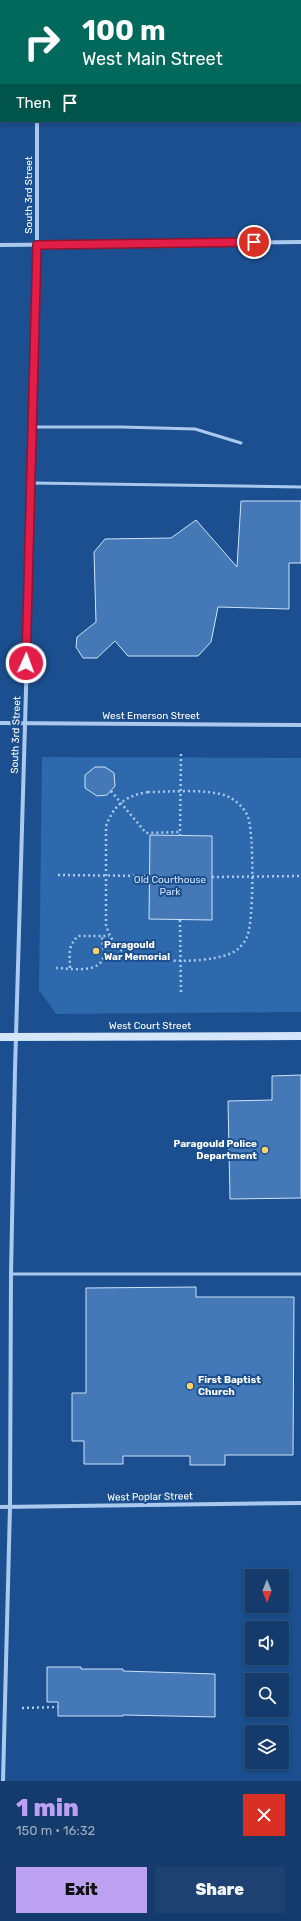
<!DOCTYPE html>
<html lang="en">
<head>
<meta charset="utf-8">
<style>
  body { margin:0; font-family:Rubik,sans-serif; background:#1d4271; color:#f1f3f6; height:100vh; display:flex; flex-direction:column; font-size:15px; white-space:nowrap }
  * { box-sizing:border-box; margin:0 }
  p { font-size:13px; color:#9dadc1 }
  .icon { flex:none; width:22px; height:22px; fill:none; stroke:currentColor; stroke-width:2; stroke-linecap:round; stroke-linejoin:round }
  .map { position:relative; height:1781px; overflow:hidden }
  .sheet { display:flex; flex-direction:column; background:#143b6b; flex:1 }
  .sheet>* { flex:none }
  .banner { position:absolute; left:0px; top:0px; width:301px; height:122px; box-shadow:0 2px 6px #0003,0 0 0 1px #33557e; background:#00695c; color:#fff; overflow:hidden }
  .needle { width:26px; rotate:180deg }
  .buttons { position:absolute; left:245px; top:1569px; display:grid; gap:8px }
  .buttons a { display:grid; place-items:center; width:44px; height:44px; border-radius:0px; background:#143b6b; box-shadow:0 2px 6px #0003,0 0 0 1px #33557e; font-size:20px }
  .pin { position:absolute; display:grid; place-items:center; width:34px; height:34px; color:#fff; margin:-17px; border:2px solid #fff; border-radius:50%; box-shadow:0 1px 4px #0007 }
  .me { position:absolute; width:44px; margin:-22px; rotate:2deg; stroke-linejoin:round; filter:drop-shadow(0 0 3px #0008) }
  .turn { display:flex; align-items:center; gap:14px; height:84px; padding:0 16px; font-size:18px }
  .turn .icon { width:52px; height:52px; stroke-width:2.5 }
  .turn b { display:block; font-size:28px; line-height:34px }
  .then { display:flex; align-items:center; height:38px; padding:0 16px; background:#0003; gap:8px; font-size:15px }
  .round { display:grid; place-items:center; flex:none; width:42px; height:42px; border-radius:0px; background:#1d4271 }
  .head { display:flex; align-items:center; justify-content:space-between; height:68px; padding:0 16px }
  h1 { font-size:24px; font-weight:800; line-height:30px; color:#bca0f2 }
  .primary-button { display:flex; gap:8px; margin-top:auto; padding:8px 16px }
  .primary-button a { flex:1; height:46px; border-radius:0px; background:#bca0f2; color:#111; font-size:16px; font-weight:800; line-height:46px; text-align:center }
  .primary-button a+a { background:#1d4271; color:#f1f3f6 }
  .map>svg:first-child { display:block }
  .green { fill:#2e69ad }
  .building { fill:#4478b7; stroke:#cfe3fa }
  .lines { fill:none; stroke-linecap:round; stroke-linejoin:round }
  .path { stroke:#a9c9ee; stroke-width:2.5; stroke-dasharray:2 3; stroke-linecap:butt }
  .lane { stroke:#a9c9ee; stroke-width:3 }
  .street { stroke:#a9c9ee; stroke-width:4 }
  .secondary { stroke:#d6e6fa; stroke-width:8 }
  .route-casing { stroke:#92132f; stroke-width:10 }
  .route { stroke:#e11d48; stroke-width:7 }
  .poi-dot { fill:#ffd166; stroke:#1b4f8f; stroke-width:1.5 }
  .labels { text-anchor:middle; dominant-baseline:central; stroke-width:4; stroke-linejoin:round; paint-order:stroke }
  .street-label { font-size:10px; fill:#fff; stroke:#1b4f8f }
  .park-label { font-size:10px; fill:#cfe3fa; stroke:#1b4f8f }
  .poi-label { font-size:10px; font-weight:bold; fill:#fff; stroke:#1b4f8f; text-anchor:start }
</style>
</head>
<body>
<div class="map">
<svg width="301" height="1781" viewBox="0 0 301 1781">
  <rect width="100%" height="100%" fill="#1b4f8f"/>
  <!-- green -->
  <polygon class="green" points="42,757 301,758 301,1012 56,1014 39,990"/>
  <!-- building -->
  <g class="building">
    <polygon points="241,501 301,501 301,563 289,563 289,609 218,607 211,642 198,656 128,656 115,641 97,658 83,658 76,647 77,637 96,622 94,552 105,539 171,538 196,520 237,567"/>
    <polygon points="95,767 105,767 114,773 115,786 107,795 97,796 85,788 85,775"/>
    <polygon points="150,835 212,836 212,920 149,919"/>
    <polygon points="301,1075 301,1198 230,1199 228,1101 272,1100 272,1076"/>
    <polygon points="196,1287 196,1297 294,1297 293,1455 225,1455 225,1465 190,1465 190,1456 123,1456 123,1464 84,1464 84,1441 72,1441 72,1393 86,1393 86,1288"/>
    <polygon points="47,1667 81,1667 81,1669 123,1669 123,1671 215,1674 215,1717 123,1715 123,1716 58,1716 58,1702 47,1702"/>
  </g>
  <g class="lines">
    <!-- path -->
    <g class="path">
      <polyline points="111,791 146,833 180,832"/>
      <path d="M148,792C169,792 210,788 229,797C237,801 245,809 248,817C254,832 254,922 247,937C246,941 241,946 238,949C220,965 148,963 126,953C115,948 109,935 106,925V826C114,805 125,796 148,792Z"/>
      <polyline points="180,836 181,753"/>
      <polyline points="58,875 150,876"/>
      <polyline points="212,877 301,876"/>
      <polyline points="180,920 181,995"/>
      <path d="M56,968C69,968 101,975 104,955C104,950 102,942 102,936H109"/>
      <path d="M70,968C70,954 67,947 78,936H102"/>
      <polyline points="22,1708 58,1707"/>
    </g>
    <!-- lane -->
    <g class="lane">
      <polyline points="300,2 301,2"/>
      <polyline points="0,7 1,7"/>
      <polyline points="33,427 121,427 195,429 241,443"/>
      <polyline points="32,483 301,487"/>
      <polyline points="11,1274 301,1274"/>
    </g>
    <!-- street -->
    <g class="street">
      <polyline points="38,1 38,0"/>
      <polyline points="0,245 301,242"/>
      <polyline points="0,723 301,725"/>
      <polyline points="0,1507 301,1503"/>
      <polyline points="3,1781 10,1507 11,1274 15,1070 32,483 37,245 37,121"/>
    </g>
    <!-- secondary -->
    <polyline class="secondary" points="0,1037 301,1036"/>
  </g>
  <g class="lines">
    <defs>
      <polyline id="route" points="26,663 37,245 254,242"/>
    </defs>
    <!-- route casing -->
    <use href="#route" class="route-casing"/>
    <!-- route -->
    <use href="#route" class="route"/>
  </g>
  <!-- markers -->
  <g class="poi-dot">
    <circle cx="96" cy="951" r="4"/>
    <circle cx="265" cy="1150" r="4"/>
    <circle cx="190" cy="1386" r="4"/>
  </g>
  <g class="labels">
    <!-- street labels -->
    <g class="street-label">
      <text transform="translate(29 195) rotate(-90)">South 3rd Street</text>
      <text x="151" y="716">West Emerson Street</text>
      <text transform="translate(16 735) rotate(-88)">South 3rd Street</text>
      <text x="150" y="1026">West Court Street</text>
      <text transform="translate(150 1497) rotate(-1)">West Poplar Street</text>
    </g>
    <!-- park labels -->
    <g class="park-label">
      <text x="170" y="880">Old Courthouse<tspan x="170" dy="12">Park</tspan></text>
    </g>
    <!-- poi labels -->
    <g class="poi-label">
      <text x="104" y="945">Paragould<tspan x="104" dy="12">War Memorial</tspan></text>
      <text x="257" y="1144" text-anchor="end">Paragould Police<tspan x="257" dy="12">Department</tspan></text>
      <text x="198" y="1380">First Baptist<tspan x="198" dy="12">Church</tspan></text>
    </g>
  </g>
</svg>
<div class="buttons">
<a><svg class="needle" viewBox="-14 -14 28 28"><path d="M0-13l5 13h-10z" fill="#e53935"/><path d="M0 13l5-13h-10z" fill="#9dadc1"/></svg></a>
<a><svg class="icon" aria-label="sound" viewBox="0 0 24 24"><path d="M4 9h4l5-4v14l-5-4H4zM17 9q2 3 0 6"/></svg></a>
<a><svg class="icon" aria-label="search" viewBox="0 0 24 24"><circle cx="10" cy="10" r="6"/><path d="M15 15l6 6"/></svg></a>
<a><svg class="icon" aria-label="layers" viewBox="0 0 24 24"><path d="M12 4l9 5-9 5-9-5zM3 14l9 5 9-5"/></svg></a>
</div>
<div class="pin" style="left:254px;top:242px;background:#d93025"><svg class="icon" aria-label="arrive" viewBox="0 0 24 24"><path d="M6 21V4h12l-3 4 3 4H6"/></svg></div>
<svg class="me" style="left:26px;top:663px" viewBox="-20 -20 40 40"><circle r="17" fill="#e11d48" stroke="#fff" stroke-width="3"/><path d="M0-11L8 9 0 5-8 9z" fill="#fff"/></svg>
<div class="banner">
<div class="turn"><svg class="icon" aria-label="right" viewBox="0 0 24 24"><path d="M7 20v-9h11M14 6l5 5-5 5"/></svg><div><b>100 m</b>West Main Street</div></div>
<div class="then">Then<svg class="icon" aria-label="arrive" viewBox="0 0 24 24"><path d="M6 21V4h12l-3 4 3 4H6"/></svg></div>
</div>
</div>
<section class="sheet">
<div class="head"><div><h1>1 min</h1><p>150 m · 16:32</p></div><a class="round" style="background:#d93025;color:#fff"><svg class="icon" aria-label="close" viewBox="0 0 24 24"><path d="M6 6l12 12M18 6L6 18"/></svg></a></div>
<div class="primary-button"><a>Exit</a><a>Share</a></div>
</section>
</body>
</html>
